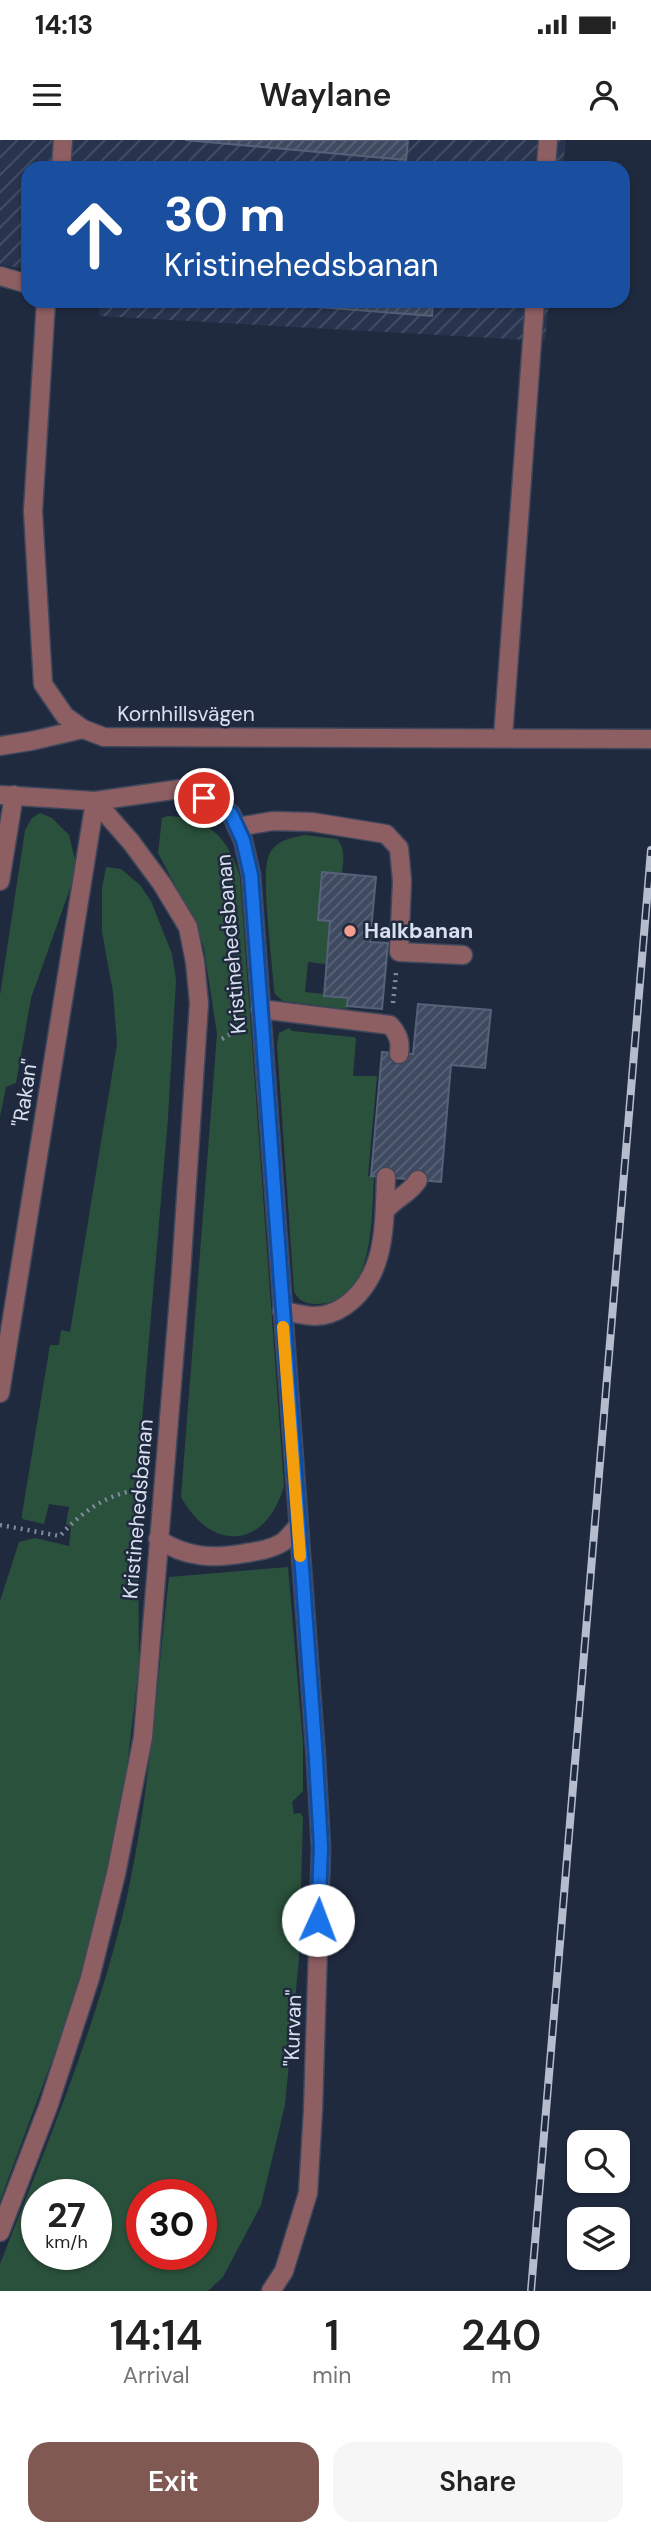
<!DOCTYPE html>
<html lang="en">
<head>
<meta charset="utf-8">
<style>
  body { margin:0; font-family:"DM Sans",sans-serif; background:#f6f6f6; color:#222; height:100vh; display:flex; flex-direction:column; font-size:26px; white-space:nowrap }
  * { box-sizing:border-box; margin:0 }
  p { font-size:23px; color:#767676 }
  .icon { flex:none; width:38px; height:38px; fill:none; stroke:currentColor; stroke-width:2; stroke-linecap:round; stroke-linejoin:round }
  .map { position:relative; height:2151px; overflow:hidden }
  .side { display:flex; flex-direction:column; background:#fff; flex:1 }
  .side>* { flex:none }
  .top-card { position:absolute; left:21px; top:21px; width:609px; height:147px; border-radius:21px; box-shadow:0 2px 5px #0004; background:#1a4fa0; color:#fff; overflow:hidden }
  .controls { position:absolute; left:567px; top:1990px; display:grid; gap:14px }
  .controls a { display:grid; place-items:center; width:63px; height:63px; border-radius:14px; background:#fff; box-shadow:0 2px 5px #0004; font-size:35px }
  .speed { position:absolute; left:21px; top:2039px; display:flex; gap:14px; font-size:35px; font-weight:700; text-align:center }
  .speed>* { display:grid; place-content:center; width:91px; height:91px; border-radius:50%; background:#fff; box-shadow:0 2px 5px #0004; line-height:1 }
  .speed small { font-size:18px; font-weight:400 }
  .speed .limit { border:10px solid #d22; background:#fff; color:#111 }
  .pin { position:absolute; display:grid; place-items:center; width:60px; height:60px; color:#fff; margin:-30px; border:4px solid #fff; border-radius:50%; box-shadow:0 2px 7px #0007 }
  .me { position:absolute; width:77px; margin:-38px; rotate:2deg; stroke-linejoin:round; filter:drop-shadow(0 0 5px #0008) }
  .turn { display:flex; align-items:center; gap:24px; height:147px; padding:0 28px; font-size:32px }
  .turn .icon { width:91px; height:91px; stroke-width:2.5 }
  .turn b { display:block; font-size:49px; line-height:60px }
  .eta { display:flex; justify-content:space-evenly; align-items:center; height:119px; text-align:center }
  .eta b { font-size:42px; font-weight:600; line-height:49px }
  .cta { display:flex; gap:14px; margin-top:auto; padding:14px 28px }
  .cta a { flex:1; height:80px; border-radius:21px; background:#815953; color:#fff; font-size:28px; font-weight:600; line-height:80px; text-align:center }
  .cta a+a { background:#f6f6f6; color:#222 }
  .status { display:flex; justify-content:space-between; align-items:center; height:49px; padding:0 35px; background:#fff; direction:ltr }
  .status svg { height:19px; fill:currentColor }
  header { display:flex; justify-content:space-between; align-items:center; height:91px; padding:0 28px; background:#fff; font-size:32px; font-weight:600 }
  .map>svg:first-child { display:block }
  .industrial { fill:url(#industrial-furrows) }
  .green { fill:#2a513b; fill-rule:evenodd }
  .building { fill:url(#building-hatch); stroke:#56627a; stroke-width:2 }
  .lines { fill:none; stroke-linecap:round; stroke-linejoin:round }
  .minor-casing { stroke:#3e475b; stroke-width:21 }
  .path { stroke:#828b9d; stroke-width:4.5; stroke-dasharray:2 5; stroke-linecap:butt }
  .minor { stroke:#8d5e62; stroke-width:18 }
  .rail-casing { stroke:#b5bccd; stroke-width:8 }
  .rail { stroke:#202a3f; stroke-width:5; stroke-dasharray:16; stroke-linecap:butt }
  .route-casing { stroke:#114b97; stroke-width:18 }
  .route { stroke:#1a73e8; stroke-width:12 }
  .slow { stroke:#f59e0b; stroke-width:12 }
  .poi-dot { fill:#f59d8f; stroke:#202a3f; stroke-width:2.5 }
  .labels { text-anchor:middle; dominant-baseline:central; stroke-width:5; stroke-linejoin:round; paint-order:stroke }
  .street-label { font-size:21px; fill:#d9e0ef; stroke:#202a3f }
  .poi-label { font-size:21px; font-weight:bold; fill:#d9e0ef; stroke:#202a3f; text-anchor:start }
</style>
</head>
<body>
<div class="status"><b>14:13</b><svg viewBox="0 0 49 12"><path d="M0 12V9h3v3zM5 12V6h3v6zM10 12V3h3v9zM15 12V0h3v12zM26 1h20v11H26zM47 4h2v5h-2z"/></svg></div>
<header><svg class="icon" aria-label="menu" viewBox="0 0 24 24"><path d="M4 6h16M4 12h16M4 18h16"/></svg>Waylane<svg class="icon" aria-label="person" viewBox="0 0 24 24"><circle cx="12" cy="8" r="4"/><path d="M4 21q1-7 8-7t8 7"/></svg></header>
<div class="map">
<svg width="651" height="2151" viewBox="0 0 651 2151">
  <defs>
    <pattern id="industrial-furrows" width="10" height="10" patternUnits="userSpaceOnUse" patternTransform="scale(1.75)"><rect width="10" height="10" fill="#28344e"/><path d="M-1 1l2-2M0 10L10 0M9 11l2-2" fill="none" stroke="#475168"/></pattern>
    <pattern id="building-hatch" width="6" height="6" patternUnits="userSpaceOnUse" patternTransform="scale(1.75)"><rect width="6" height="6" fill="#3f4a61"/><path d="M-1 1l2-2M0 6l6-6M5 7l2-2" fill="none" stroke="#5a6478"/></pattern>
  </defs>
  <rect width="100%" height="100%" fill="#202a3f"/>
  <!-- industrial -->
  <g class="industrial">
    <polygon points="0,0 566,0 563,28 28,28 28,129 0,125"/>
    <polygon points="100,161 549,161 545,201 99,176"/>
  </g>
  <!-- green -->
  <g class="green">
    <polygon points="40,673 52,678 69,695 76,724 71,746 31,858 16,943 6,947 0,977 0,855 25,690 32,678"/>
    <path d="M168,676C209,677 229,699 240,737L284,1346C266,1409 212,1413 181,1357L217,894L204,809L198,789L158,713L162,678Z"/>
    <path d="M305,695L337,699C346,709 343,722 342,733H322L318,780L330,782L326,824L308,822L305,852L323,854L324,857L347,859V869L283,861L275,854L274,850C273,825 260,732 269,715C276,700 291,698 305,695Z"/>
    <polygon points="106,727 121,729 140,745 151,761 172,814 176,840 168,978 142,1281 138,1381 139,1526 127,1627 96,1782 63,1891 0,2061 0,1461 19,1402 35,1398 69,1406 71,1387 66,1384 69,1367 49,1364 44,1384 22,1379 22,1374 50,1205 59,1205 61,1190 70,1192 117,904 113,852 102,792 102,748"/>
    <path d="M289,888L292,891L354,897L356,899L353,936H377L368,1036L374,1037C371,1078 376,1163 316,1164C306,1164 298,1161 294,1151L277,905L279,893Z"/>
    <path d="M288,1427L303,1603V1651L292,1662L294,1674L300,1673L303,1677L299,1819L285,1965L261,2065L223,2137L208,2151H0V2124C45,2010 92,1897 122,1778C149,1666 156,1551 169,1437ZM37,2054H96V2114H37ZM201,2054V2114H142V2054Z"/>
  </g>
  <!-- building -->
  <g class="building">
    <polygon points="185,0 408,0 406,20"/>
    <polygon points="241,161 433,161 432,176"/>
    <polygon points="322,732 376,737 370,802 388,803 382,869 347,866 348,858 324,856 330,781 318,780"/>
    <polygon points="418,864 491,870 485,928 451,925 441,1042 371,1036 382,912 413,914"/>
  </g>
  <g class="lines">
    <defs>
      <g id="minor">
        <polyline points="61,28 63,0"/>
        <polyline points="546,28 548,0"/>
        <polyline points="0,136 28,144"/>
        <polyline points="46,161 33,371 43,544 65,576 83,589 104,597 651,599"/>
        <polyline points="503,597 535,161"/>
        <polyline points="0,606 31,601 83,589"/>
        <polyline points="0,655 95,661 0,1253"/>
        <polyline points="237,687 273,681 312,682 386,694 399,708 402,741 399,812 463,815"/>
        <polyline points="0,741 14,655"/>
        <path d="M260,869L390,885C398,894 401,901 399,914"/>
        <path d="M385,1071C395,1058 410,1054 418,1040"/>
        <path d="M282,1171C292,1172 304,1176 315,1176C326,1176 336,1172 345,1166C387,1136 384,1084 386,1037"/>
        <path d="M158,1399C186,1418 214,1419 246,1413C259,1411 272,1409 283,1402C288,1398 293,1392 298,1386"/>
        <polyline points="0,2092 48,1967 90,1838 116,1734 143,1597 181,1133 199,863 195,822 188,787 162,744 131,702 95,661 180,649 204,658 231,674 243,700 251,735 316,1619 321,1708 313,1971 308,2053 284,2131 271,2151"/>
      </g>
    </defs>
    <!-- minor casing -->
    <use href="#minor" class="minor-casing"/>
    <!-- path -->
    <g class="path">
      <polyline points="393,863 396,833"/>
      <polyline points="222,899 238,889"/>
      <path d="M0,1385L60,1396C80,1373 109,1352 141,1350"/>
    </g>
    <!-- minor -->
    <use href="#minor" class="minor"/>
    <defs>
      <polyline id="rail" points="531,2151 651,710"/>
    </defs>
    <!-- rail casing -->
    <use href="#rail" class="rail-casing"/>
    <!-- rail -->
    <use href="#rail" class="rail"/>
  </g>
  <g class="lines">
    <defs>
      <polyline id="route" points="204,658 231,674 243,700 251,735 316,1619 321,1708 318,1780"/>
    </defs>
    <!-- route casing -->
    <use href="#route" class="route-casing"/>
    <!-- route -->
    <use href="#route" class="route"/>
    <!-- slow -->
    <polyline class="slow" points="283,1187 300,1416"/>
  </g>
  <!-- markers -->
  <circle class="poi-dot" cx="350" cy="791" r="7"/>
  <g class="labels">
    <!-- street labels -->
    <g class="street-label">
      <text x="186" y="574">Kornhillsvägen</text>
      <text transform="translate(231 804) rotate(-95)">Kristinehedsbanan</text>
      <text transform="translate(25 953) rotate(-81)">"Rakan"</text>
      <text transform="translate(138 1369) rotate(-85)">Kristinehedsbanan</text>
      <text transform="translate(293 1888) rotate(-88)">"Kurvan"</text>
    </g>
    <!-- poi labels -->
    <g class="poi-label">
      <text x="364" y="791">Halkbanan</text>
    </g>
  </g>
</svg>
<div class="controls">
<a><svg class="icon" aria-label="search" viewBox="0 0 24 24"><circle cx="10" cy="10" r="6"/><path d="M15 15l6 6"/></svg></a>
<a><svg class="icon" aria-label="layers" viewBox="0 0 24 24"><path d="M12 4l9 5-9 5-9-5zM3 14l9 5 9-5"/></svg></a>
</div>
<div class="speed"><div>27<small>km/h</small></div><div class="limit">30</div></div>
<div class="pin" style="left:204px;top:658px;background:#d93025"><svg class="icon" aria-label="arrive" viewBox="0 0 24 24"><path d="M6 21V4h12l-3 4 3 4H6"/></svg></div>
<svg class="me" style="left:318px;top:1780px" viewBox="-20 -20 40 40"><circle r="19" fill="#fff"/><path d="M0-13L10 11 0 6-10 11z" fill="#1a73e8"/></svg>
<div class="top-card">
<div class="turn"><svg class="icon" aria-label="ahead" viewBox="0 0 24 24"><path d="M12 20V5M6 11l6-6 6 6"/></svg><div><b>30 m</b>Kristinehedsbanan</div></div>
</div>
</div>
<section class="side">
<div class="eta">
<div><b>14:14</b><p>Arrival</p></div>
<div><b>1</b><p>min</p></div>
<div><b>240</b><p>m</p></div>
</div>
<div class="cta"><a>Exit</a><a>Share</a></div>
</section>
</body>
</html>
